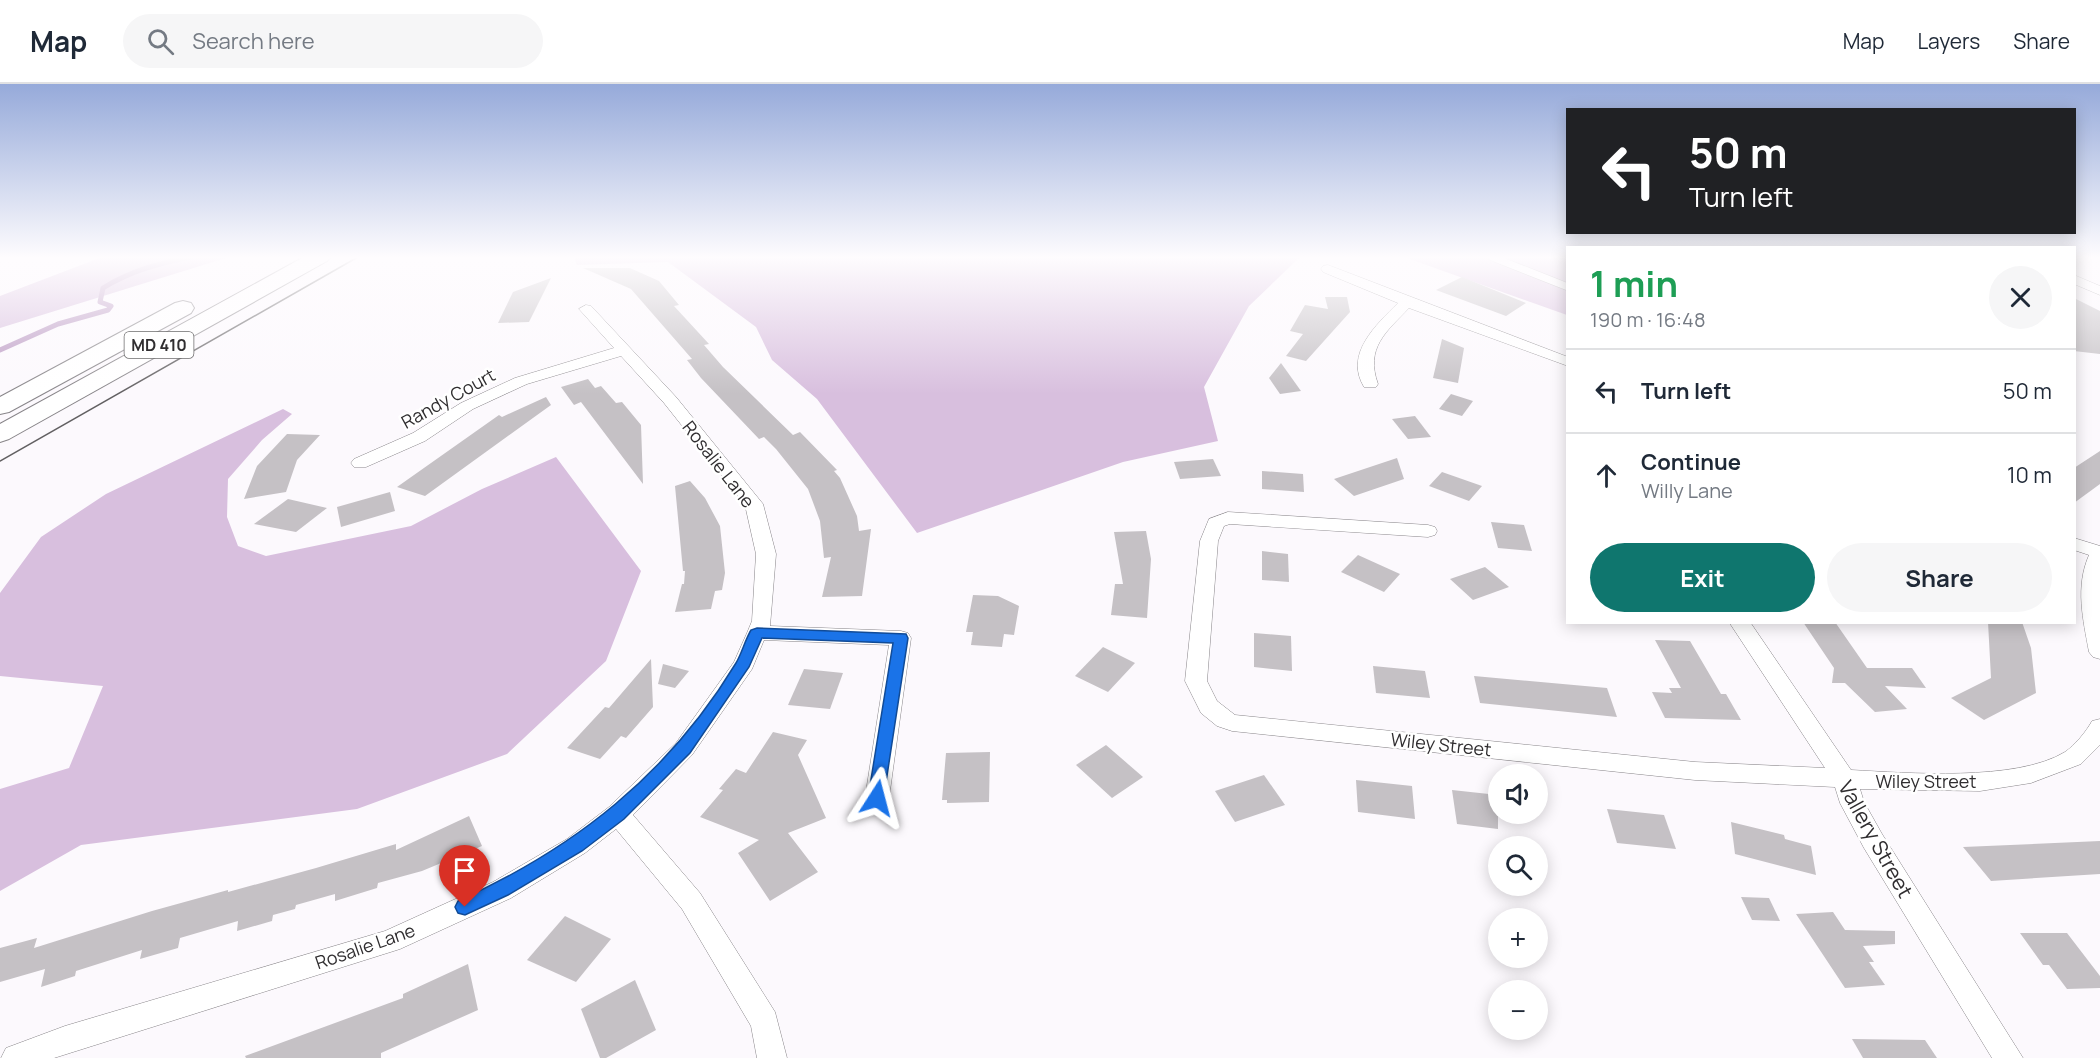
<!DOCTYPE html>
<html lang="en">
<head>
<meta charset="utf-8">
<style>
  body { margin:0; font-family:Manrope,sans-serif; background:#f6f6f7; color:#1f2937; height:100vh; display:flex; flex-direction:column; font-size:22px; white-space:nowrap }
  * { box-sizing:border-box; margin:0 }
  p { font-size:20px; color:#747a83 }
  .icon { flex:none; width:33px; height:33px; fill:none; stroke:currentColor; stroke-width:2; stroke-linecap:round; stroke-linejoin:round }
  .map { position:relative; flex:1; overflow:hidden }
  .panel { position:absolute; left:1566px; top:162px; width:510px; height:378px; display:flex; flex-direction:column; background:#fff; border-radius:0px; box-shadow:0 3px 15px #0003 }
  .panel>* { flex:none }
  .guide { position:absolute; left:1566px; top:24px; width:510px; height:126px; border-radius:0px; box-shadow:0 3px 15px #0003; background:#202124; color:#fff; overflow:hidden }
  .tools { position:absolute; left:1488px; top:680px; display:grid; gap:12px }
  .tools a { display:grid; place-items:center; width:60px; height:60px; border-radius:50%; background:#fff; box-shadow:0 3px 15px #0003; font-size:30px }
  .pin { position:absolute; display:grid; place-items:center; width:51px; height:51px; color:#fff; margin:-62px -26px; border-radius:50% 50% 50% 0; rotate:-45deg; box-shadow:0 0 6px #0007 }
  .pin .icon { rotate:45deg }
  .me { position:absolute; width:66px; margin:-33px; rotate:9deg; stroke-linejoin:round; filter:drop-shadow(0 0 4px #0008) }
  .turn { display:flex; align-items:center; gap:21px; height:126px; padding:0 24px; font-size:27px }
  .turn .icon { width:78px; height:78px; stroke-width:2.5 }
  .turn b { display:block; font-size:42px; line-height:51px }
  .round { display:grid; place-items:center; flex:none; width:63px; height:63px; border-radius:32px; background:#f6f6f7 }
  .overview { display:flex; align-items:center; justify-content:space-between; height:102px; padding:0 24px }
  h1 { font-size:36px; font-weight:700; line-height:45px; color:#1e9e55 }
  .primary-button { display:flex; gap:12px; margin-top:auto; padding:12px 24px }
  .primary-button a { flex:1; height:69px; border-radius:36px; background:#0f766e; color:#fff; font-size:24px; font-weight:700; line-height:69px; text-align:center }
  .primary-button a+a { background:#f6f6f7; color:#1f2937 }
  ul { padding:0; list-style:none }
  li { display:flex; align-items:center; gap:18px; height:84px; padding:0 24px; border-top:2px solid #e0e1e3 }
  li div { flex:1 }
  li b { display:block; font-size:22px }
  li em { font-style:normal }
  header { display:flex; align-items:center; gap:36px; box-sizing:border-box; height:84px; padding:0 30px; background:#fff; border-bottom:2px solid #e0e1e3 }
  header strong { font-size:28px }
  nav { display:flex; gap:33px; margin-inline-start:auto; font-size:21px }
  .search { width:420px; height:54px; background:#f6f6f7; display:flex; align-items:center; gap:15px; box-sizing:border-box; padding:0 21px; border-radius:33px; color:#747a83; font-size:22px }
  .map>svg:first-child { display:block }
  .green { fill:#d8bfde }
  .lines { fill:none; stroke-linecap:round; stroke-linejoin:round }
  .stream { stroke:#bc9bc4; stroke-width:5 }
  .building { fill:#c5c1c5 }
  .lane-casing { stroke:#888589; stroke-width:8 }
  .street-casing { stroke:#888589; stroke-width:1 }
  .primary-casing { stroke:#888589; stroke-width:2 }
  .lane { stroke:#fff; stroke-width:7 }
  .street { fill:#fff; fill-rule:evenodd }
  .primary { fill:#fff; fill-rule:evenodd }
  .tram { stroke:#626062; stroke-width:1.5 }
  .route { fill:#1a73e8; stroke:#114b97; stroke-width:1.5 }
  .labels { text-anchor:middle; dominant-baseline:central; stroke-width:5; stroke-linejoin:round; paint-order:stroke }
  .shield { fill:#fff; stroke:#6e6d6e; stroke-width:1.5 }
  .shield-label { font-size:16px; font-weight:bold; fill:#302e30 }
  .street-label { font-size:18px; fill:#302e30; stroke:#fff }
  .near-street-label { font-size:21px; fill:#302e30; stroke:#fff }
</style>
</head>
<body>
<header>
<strong>Map</strong>
<div class="search"><svg class="icon" aria-label="search" viewBox="0 0 24 24"><circle cx="10" cy="10" r="6"/><path d="M15 15l6 6"/></svg>Search here</div>
<nav><a>Map</a><a>Layers</a><a>Share</a></nav>
</header>
<div class="map">
<svg width="2100" height="974" viewBox="0 0 2100 974">
  <rect width="100%" height="100%" fill="#fcf9fd"/>
  <!-- green -->
  <g class="green">
    <polygon points="102,173 229,173 0,244 0,212"/>
    <polygon points="574,173 1300,173 1249,222 1204,303 1218,357 1123,378 917,449 817,315 772,276 756,243 668,178 577,181"/>
    <polygon points="1404,173 1567,173 1567,231"/>
    <polygon points="283,325 292,330 262,356 228,395 227,433 238,462 266,472 411,442 482,405 556,373 641,487 606,577 507,670 357,725 81,761 0,807 0,705 69,684 103,602 0,592 0,509 41,453 106,410"/>
  </g>
  <g class="lines">
    <!-- stream -->
    <path class="stream" d="M0,266L58,240L108,226L111,222L100,218L103,204C130,187 160,179 191,173"/>
  </g>
  <!-- building -->
  <g class="building">
    <polygon points="583,184 630,184 659,197 679,221 674,222 709,260 704,261 723,283 793,351 800,348 837,386 834,387 840,394 857,432 859,447 871,445 862,512 822,513 831,473 824,474 820,437 808,405 776,365 764,353 759,355 701,294 687,276 692,275 631,205"/>
    <polygon points="1462,193 1526,219 1506,232 1436,206"/>
    <polygon points="551,194 529,238 498,239 513,208"/>
    <polygon points="1325,213 1347,213 1350,228 1306,277 1286,272 1303,250 1290,247 1305,221 1328,225"/>
    <polygon points="2074,214 2100,227 2100,270 2074,267"/>
    <polygon points="1442,255 1464,264 1458,299 1433,294"/>
    <polygon points="1281,279 1301,307 1280,310 1269,294"/>
    <polygon points="588,295 595,304 601,302 616,319 622,318 641,341 643,400 581,318 574,321 561,303"/>
    <polygon points="1451,310 1473,317 1462,332 1439,325"/>
    <polygon points="546,313 551,321 425,412 397,403 499,331 502,333"/>
    <polygon points="1415,332 1431,353 1408,355 1392,335"/>
    <polygon points="287,350 320,351 297,376 286,408 244,415 257,382"/>
    <polygon points="2100,367 2100,400 2074,419 2074,384"/>
    <polygon points="1397,374 1404,395 1354,412 1334,395"/>
    <polygon points="1213,375 1221,392 1180,395 1174,378"/>
    <polygon points="1262,387 1303,390 1304,408 1262,405"/>
    <polygon points="1442,388 1482,402 1469,417 1429,402"/>
    <polygon points="690,397 705,414 720,442 725,489 722,506 715,507 711,525 675,528 682,500 684,500 685,487 683,487 675,402"/>
    <polygon points="390,408 395,427 341,443 337,423"/>
    <polygon points="288,415 327,424 296,448 254,440"/>
    <polygon points="1491,438 1524,441 1532,467 1498,464"/>
    <polygon points="1146,447 1151,475 1147,534 1111,531 1115,500 1123,500 1114,448"/>
    <polygon points="1262,467 1288,470 1289,498 1262,496"/>
    <polygon points="1358,471 1400,490 1384,508 1341,488"/>
    <polygon points="1485,483 1509,503 1473,516 1450,495"/>
    <polygon points="973,511 998,512 1019,522 1014,551 1004,550 1002,563 971,561 973,548 966,548"/>
    <polygon points="1803,538 1835,538 1867,584 1912,584 1926,604 1885,602 1907,625 1875,628 1845,599 1832,599 1834,584"/>
    <polygon points="1988,538 2022,538 2031,564 2036,609 1984,636 1951,614 1991,594"/>
    <polygon points="1254,549 1291,552 1292,587 1254,583"/>
    <polygon points="1655,556 1690,557 1721,610 1726,610 1741,636 1665,634 1652,608 1672,609 1669,604 1681,604"/>
    <polygon points="1103,563 1135,579 1108,608 1075,592"/>
    <polygon points="651,575 653,623 626,654 621,652 600,675 567,664 605,623 609,624"/>
    <polygon points="663,580 689,587 675,604 658,600"/>
    <polygon points="1373,582 1425,587 1430,614 1376,609"/>
    <polygon points="804,585 843,589 830,625 788,621"/>
    <polygon points="1474,592 1607,604 1617,633 1480,619"/>
    <polygon points="773,648 807,656 798,671 826,734 788,749 818,788 770,817 738,769 759,756 700,733 723,706 719,705 736,685 746,689"/>
    <polygon points="1106,661 1143,693 1112,714 1076,681"/>
    <polygon points="990,668 989,718 947,719 947,716 942,716 946,669"/>
    <polygon points="1264,691 1285,721 1235,738 1215,707"/>
    <polygon points="1356,696 1412,702 1415,735 1358,728"/>
    <polygon points="1452,706 1498,711 1498,745 1457,740"/>
    <polygon points="1607,725 1664,731 1676,765 1617,759"/>
    <polygon points="469,732 482,762 422,787 378,799 377,804 335,817 335,810 296,821 295,825 273,831 272,837 237,847 238,837 180,854 178,864 140,875 142,866 76,887 75,892 41,903 45,885 0,898 0,864 37,854 34,864 152,827 228,806 228,808 316,784 396,760 396,766"/>
    <polygon points="1731,738 1784,751 1785,755 1811,762 1816,791 1735,770"/>
    <polygon points="2100,757 2100,790 1991,797 1963,763"/>
    <polygon points="1741,813 1769,814 1780,837 1752,836"/>
    <polygon points="1833,828 1845,846 1895,847 1895,860 1863,862 1874,878 1869,878 1885,901 1845,904 1796,830"/>
    <polygon points="565,832 611,855 576,898 527,876"/>
    <polygon points="2020,849 2067,849 2100,892 2100,904 2067,905 2049,881 2043,881"/>
    <polygon points="468,880 478,926 381,969 381,974 246,974 245,972 403,914 403,910"/>
    <polygon points="635,896 656,946 606,974 600,974 581,925"/>
    <polygon points="1852,955 1925,956 1937,974 1863,974"/>
  </g>
  <g class="lines">
    <defs>
      <polyline id="lane" points="1492,173 1568,203"/>
      <g id="street">
        <path d="M1328,181L1568,273V282L1409,224C1386,248 1365,264 1378,300L1376,303H1364C1344,270 1376,241 1398,219L1323,188L1321,185L1323,182Z"/>
        <polygon points="2074,191 2100,202 2100,211 2074,200"/>
        <polygon points="586,221 591,222 676,313 763,420 776,470 770,542 901,547 908,549 911,554 889,714 886,721 877,724 868,721 865,714 889,561 764,556 752,585 692,671 633,731 700,809 775,928 787,974 757,974 751,942 682,825 616,745 585,769 511,814 400,865 54,974 1,974 6,964 65,942 385,847 493,798 567,755 609,723 676,659 734,578 747,549 752,537 756,470 745,421 664,319 621,272 527,300 473,325 425,357 366,383 354,383 351,379 354,375 413,349 461,319 515,294 614,264 579,225"/>
        <path d="M1228,428L1428,441L1435,443L1437,447L1435,451L1428,453L1230,440L1224,442L1218,457L1207,597L1217,617L1235,631L1695,678L1825,684L1729,538H1750L1851,686C1907,689 2016,698 2065,668C2075,661 2086,648 2092,637L2100,635V661L2081,680L2031,699L1980,707L1860,705L1864,718L1882,750L2023,974H1992L1864,764L1840,719L1835,703L1695,696L1232,647L1217,642L1201,629L1185,597L1200,457L1209,435Z"/>
        <path d="M2074,454L2100,462V575L2093,573L2089,568C2083,535 2075,503 2089,471L2074,466Z"/>
      </g>
      <g id="primary">
        <polygon points="304,173 330,173 327,177 9,355 0,358 0,340"/>
        <polygon points="183,217 191,219 194,224 191,229 9,328 0,330 0,313 175,219"/>
      </g>
    </defs>
    <!-- lane casing -->
    <use href="#lane" class="lane-casing"/>
    <!-- street casing -->
    <use href="#street" class="street-casing"/>
    <!-- primary casing -->
    <use href="#primary" class="primary-casing"/>
    <!-- lane -->
    <use href="#lane" class="lane"/>
    <!-- street -->
    <use href="#street" class="street"/>
    <!-- primary -->
    <use href="#primary" class="primary"/>
    <!-- tram -->
    <polyline class="tram" points="0,377 358,173"/>
  </g>
  <!-- sky -->
  <linearGradient id="sky" x2="0" y2="1"><stop stop-color="#96aada"/><stop offset="0.56" stop-color="#fefcfe"/><stop offset="1" stop-color="#fefcfe" stop-opacity="0"/></linearGradient>
  <rect width="2100" height="310" fill="url(#sky)"/>
  <!-- route -->
  <path class="route" d="M757,544L906,550L908,554L883,718L877,720L871,718L868,714L893,559L762,554L749,583L690,669L624,735L582,767L508,811L465,831L458,829L455,823L458,817C575,764 669,690 736,579C742,569 745,556 751,546Z"/>
  <g class="labels">
    <!-- shield labels -->
    <rect class="shield" x="124.5" y="248" width="69" height="26" rx="4.5"/>
    <g class="shield-label">
      <text x="159" y="261">MD 410</text>
    </g>
    <!-- street labels -->
    <g class="street-label">
      <text transform="translate(448 314) rotate(-29)">Randy Court</text>
      <text transform="translate(719 380) rotate(52)">Rosalie Lane</text>
      <text transform="translate(1441 660) rotate(6)">Wiley Street</text>
      <text x="1926" y="697">Wiley Street</text>
      <text transform="translate(365 862) rotate(-19)">Rosalie Lane</text>
    </g>
    <!-- near-street labels -->
    <g class="near-street-label">
      <text transform="translate(1876 755) rotate(61)">Vallery Street</text>
    </g>
  </g>
</svg>
<div class="tools">
<a><svg class="icon" aria-label="sound" viewBox="0 0 24 24"><path d="M4 9h4l5-4v14l-5-4H4zM17 9q2 3 0 6"/></svg></a>
<a><svg class="icon" aria-label="search" viewBox="0 0 24 24"><circle cx="10" cy="10" r="6"/><path d="M15 15l6 6"/></svg></a>
<a>+</a>
<a>−</a>
</div>
<div class="pin" style="left:465px;top:823px;background:#d93025"><svg class="icon" aria-label="arrive" viewBox="0 0 24 24"><path d="M6 21V4h12l-3 4 3 4H6"/></svg></div>
<svg class="me" style="left:877px;top:714px" viewBox="-20 -20 40 40"><path d="M0-17L14 15 0 8-14 15z" fill="#1a73e8" stroke="#fff" stroke-width="4"/></svg>
<div class="guide">
<div class="turn"><svg class="icon" aria-label="left" viewBox="0 0 24 24"><path d="M17 20v-9H6M10 6l-5 5 5 5"/></svg><div><b>50 m</b>Turn left</div></div>
</div>
<section class="panel">
<div class="overview"><div><h1>1 min</h1><p>190 m · 16:48</p></div><a class="round"><svg class="icon" aria-label="close" viewBox="0 0 24 24"><path d="M6 6l12 12M18 6L6 18"/></svg></a></div>
<ul>
<li><svg class="icon" aria-label="left" viewBox="0 0 24 24"><path d="M17 20v-9H6M10 6l-5 5 5 5"/></svg><div><b>Turn left</b></div><em>50 m</em></li>
<li><svg class="icon" aria-label="ahead" viewBox="0 0 24 24"><path d="M12 20V5M6 11l6-6 6 6"/></svg><div><b>Continue</b><p>Willy Lane</p></div><em>10 m</em></li>
</ul>
<div class="primary-button"><a>Exit</a><a>Share</a></div>
</section>
</div>
</body>
</html>
